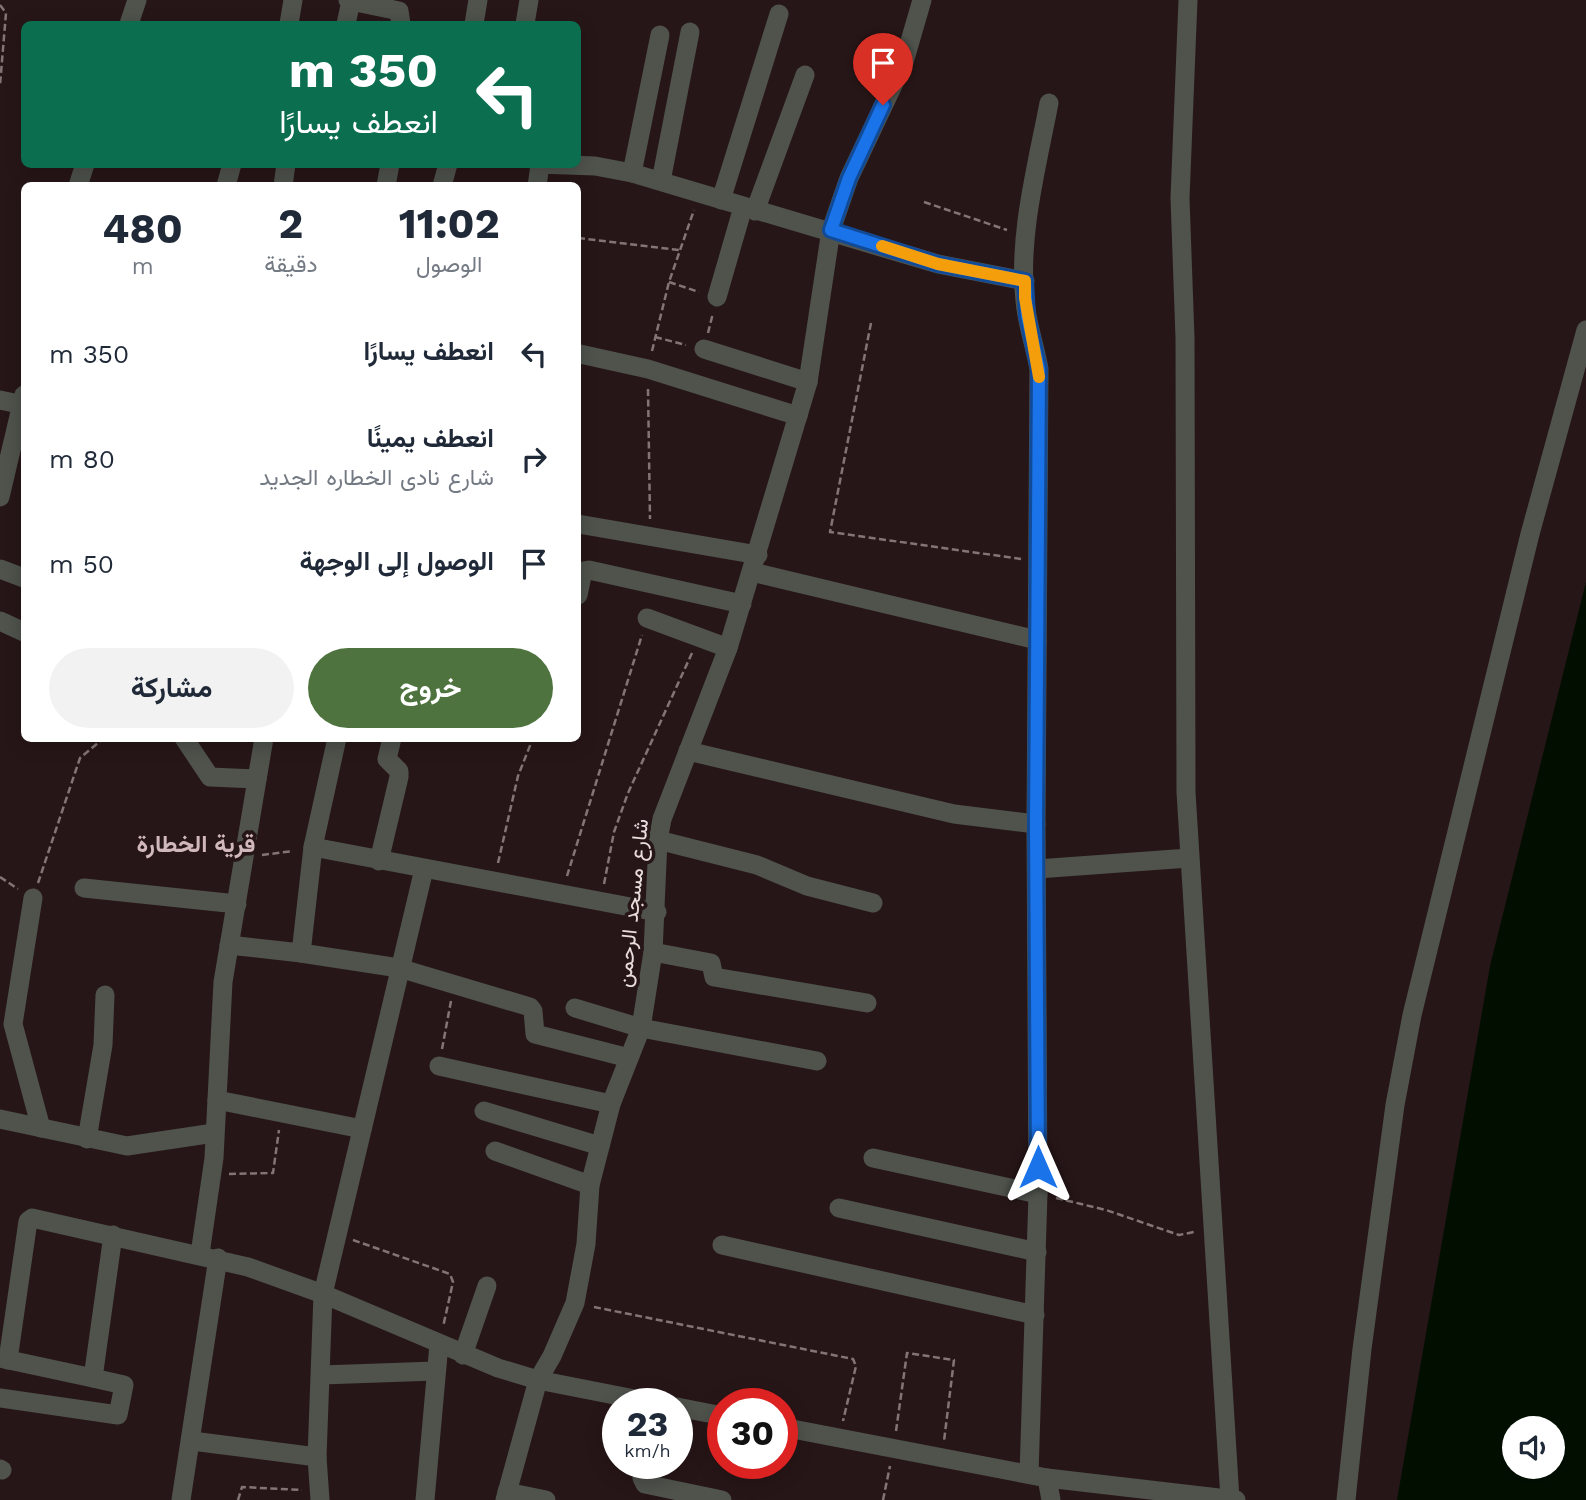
<!DOCTYPE html>
<html lang="ar">
<head>
<meta charset="utf-8">
<style>
  body { margin:0; font-family:"Work Sans",Vazirmatn,sans-serif; background:#f2f2f3; color:#1f2937; direction:rtl; height:100vh; display:flex; flex-direction:column; font-size:26px; white-space:nowrap }
  * { box-sizing:border-box; margin:0 }
  p { font-size:23px; color:#747a83 }
  .icon { flex:none; width:38px; height:38px; fill:none; stroke:currentColor; stroke-width:2; stroke-linecap:round; stroke-linejoin:round }
  .map { position:relative; flex:1; overflow:hidden; direction:ltr }
  .panel { position:absolute; left:21px; top:182px; width:560px; height:560px; display:flex; flex-direction:column; background:#fff; border-radius:10px; box-shadow:0 4px 18px #0003; direction:rtl }
  .panel>* { flex:none }
  .banner { position:absolute; left:21px; top:21px; width:560px; height:147px; border-radius:10px; box-shadow:0 4px 18px #0003; direction:rtl; background:#0b6e4f; color:#fff; overflow:hidden }
  .tools { position:absolute; left:1502px; top:1416px; display:grid; gap:14px }
  .tools a { display:grid; place-items:center; width:63px; height:63px; border-radius:50%; background:#fff; box-shadow:0 4px 18px #0003; font-size:35px }
  .speed { position:absolute; left:602px; top:1388px; display:flex; gap:14px; font-size:35px; font-weight:700; text-align:center }
  .speed>* { display:grid; place-content:center; width:91px; height:91px; border-radius:50%; background:#fff; box-shadow:0 4px 18px #0003; line-height:1 }
  .speed small { font-size:18px; font-weight:400 }
  .speed .limit { border:10px solid #d22; background:#fff; color:#111 }
  .pin { position:absolute; display:grid; place-items:center; width:60px; height:60px; color:#fff; margin:-72px -30px; border-radius:50% 50% 50% 0; rotate:-45deg; box-shadow:0 0 7px #0007 }
  .pin .icon { rotate:45deg }
  .me { position:absolute; width:77px; margin:-38px; rotate:0deg; stroke-linejoin:round; filter:drop-shadow(0 0 5px #0008) }
  .turn { display:flex; align-items:center; gap:24px; height:147px; padding:0 28px; font-size:32px }
  .turn .icon { width:91px; height:91px; stroke-width:2.5 }
  .turn b { display:block; font-size:49px; line-height:60px }
  .eta { display:flex; justify-content:space-evenly; align-items:center; height:119px; text-align:center }
  .eta b { font-size:42px; font-weight:700; line-height:49px }
  .action { display:flex; gap:14px; margin-top:auto; padding:14px 28px }
  .action a { flex:1; height:80px; border-radius:42px; background:#4f733f; color:#fff; font-size:28px; font-weight:700; line-height:80px; text-align:center }
  .action a+a { background:#f2f2f3; color:#1f2937 }
  ul { padding:0; list-style:none }
  li { display:flex; align-items:center; gap:21px; height:105px; padding:0 28px }
  li div { flex:1 }
  li b { display:block; font-size:26px }
  li em { font-style:normal }
  .map>svg:first-child { display:block }
  .water { fill:#020f00; fill-rule:evenodd }
  .lines { fill:none; stroke-linecap:round; stroke-linejoin:round }
  .path { stroke:#837576; stroke-width:2.5; stroke-dasharray:7 3.5; stroke-linecap:butt }
  .minor { stroke:#4f534c; stroke-width:19 }
  .route-casing { stroke:#114b97; stroke-width:18 }
  .route { stroke:#1a73e8; stroke-width:12 }
  .slow { stroke:#f59e0b; stroke-width:12 }
  .labels { text-anchor:middle; dominant-baseline:central; stroke-width:7; stroke-linejoin:round; paint-order:stroke }
  .street-label { font-size:21px; fill:#e9ddde; stroke:#271618 }
  .quarter-label { font-size:24px; font-weight:bold; fill:#d0b8bb; stroke:#271618 }
</style>
</head>
<body>
<div class="map">
<svg width="1586" height="1500" viewBox="0 0 1586 1500">
  <rect width="100%" height="100%" fill="#271618"/>
  <!-- water -->
  <path class="water" d="M1586,582V1500H1397L1490,966ZM1514,1428H1552V1466H1514Z"/>
  <g class="lines">
    <!-- path -->
    <g class="path">
      <polyline points="0,5 6,13 0,85"/>
      <polyline points="924,202 1007,230"/>
      <polyline points="578,238 679,250"/>
      <polyline points="669,282 699,292"/>
      <polyline points="871,323 830,532 1021,559"/>
      <polyline points="708,333 713,313"/>
      <polyline points="655,337 686,345"/>
      <polyline points="652,351 669,282 694,210"/>
      <polyline points="648,389 650,519"/>
      <polyline points="262,855 293,851"/>
      <polyline points="498,863 518,776 533,738"/>
      <polyline points="567,876 642,635"/>
      <polyline points="0,877 18,889"/>
      <polyline points="38,883 80,758 104,738"/>
      <polyline points="604,884 614,832 628,793 692,653"/>
      <polyline points="442,1049 451,1001"/>
      <polyline points="229,1174 273,1173 279,1130"/>
      <polyline points="1056,1198 1106,1210 1179,1235 1194,1232"/>
      <polyline points="353,1240 450,1274 453,1282 443,1327"/>
      <polyline points="594,1307 853,1359 856,1366 843,1421"/>
      <polyline points="896,1431 907,1353 954,1360 944,1441"/>
      <polyline points="238,1500 242,1487 302,1490"/>
      <polyline points="883,1500 890,1466"/>
    </g>
    <!-- minor -->
    <g class="minor">
      <polyline points="1188,0 1180,198 1185,338 1186,792 1230,1499"/>
      <polyline points="351,1 399,11 401,24"/>
      <polyline points="129,24 137,0"/>
      <polyline points="289,24 293,0"/>
      <polyline points="346,24 351,1 348,0"/>
      <polyline points="474,24 478,0"/>
      <polyline points="525,24 529,0"/>
      <polyline points="538,164 595,166 632,173 938,264 1025,281"/>
      <polyline points="632,173 660,35"/>
      <polyline points="661,181 690,32"/>
      <polyline points="78,186 85,164"/>
      <polyline points="226,186 232,164"/>
      <polyline points="283,186 286,164"/>
      <polyline points="386,186 390,164"/>
      <polyline points="442,186 448,164"/>
      <polyline points="537,186 540,165"/>
      <polyline points="721,200 779,14"/>
      <polyline points="755,211 805,75"/>
      <polyline points="717,297 743,207"/>
      <polyline points="704,349 808,382"/>
      <polyline points="580,354 648,369 798,416"/>
      <polyline points="0,400 24,405"/>
      <polyline points="0,497 24,395"/>
      <polyline points="578,524 758,555"/>
      <polyline points="0,569 24,578"/>
      <polyline points="752,572 1037,640"/>
      <polyline points="578,595 583,571 589,570 742,604"/>
      <polyline points="647,618 728,648"/>
      <polyline points="0,621 24,632"/>
      <polyline points="184,738 210,777 257,779"/>
      <polyline points="688,751 954,814 1036,824"/>
      <polyline points="658,840 757,865 807,886 873,903"/>
      <polyline points="313,847 657,912"/>
      <polyline points="379,861 399,777 399,771 387,759 392,738"/>
      <polyline points="1037,869 1189,858"/>
      <polyline points="84,888 237,904"/>
      <polyline points="33,898 13,1024 41,1128"/>
      <polyline points="229,945 301,953 399,968 530,1007 533,1011 535,1034 629,1058"/>
      <polyline points="653,952 711,963 714,977 867,1003"/>
      <polyline points="301,953 313,847 337,738"/>
      <polyline points="575,1008 641,1028 817,1061"/>
      <polyline points="439,1066 611,1104"/>
      <polyline points="217,1100 362,1129"/>
      <polyline points="484,1111 600,1146"/>
      <polyline points="0,1119 127,1146 214,1133"/>
      <polyline points="87,1139 103,1045 105,995"/>
      <polyline points="495,1151 590,1185"/>
      <polyline points="873,1158 1038,1194"/>
      <polyline points="839,1208 1037,1252"/>
      <polyline points="722,1245 1035,1315"/>
      <polyline points="200,1254 214,1158 223,982 264,738"/>
      <polyline points="463,1355 487,1286"/>
      <polyline points="0,1358 93,1378 113,1235"/>
      <polyline points="8,1360 28,1221 32,1218 248,1267 323,1294 498,1368 538,1380 660,1404"/>
      <polyline points="321,1375 436,1371"/>
      <polyline points="0,1398 118,1415 124,1385 93,1378"/>
      <polyline points="677,1407 723,1416"/>
      <polyline points="782,1427 1047,1478 1236,1500"/>
      <polyline points="192,1441 317,1457"/>
      <polyline points="645,1463 642,1478 645,1484 722,1500"/>
      <polyline points="0,1469 2,1470"/>
      <path d="M1029,1474L1038,1194L1036,824L1039,369C1035,346 1027,324 1025,301C1018,236 1037,166 1049,103"/>
      <polyline points="1047,1478 1051,1500"/>
      <polyline points="507,1492 546,1500"/>
      <polyline points="181,1500 218,1258"/>
      <polyline points="320,1500 317,1457 323,1294 424,869"/>
      <polyline points="425,1500 439,1344"/>
      <polyline points="505,1500 538,1380 552,1356 575,1303 586,1244 590,1185 611,1104 641,1028 653,952 658,840 662,819 728,648 808,382 831,230 849,178 904,62 922,0"/>
      <polyline points="1346,1500 1362,1349 1395,1105 1412,1015 1530,534 1586,330"/>
    </g>
  </g>
  <g class="lines">
    <defs>
      <polyline id="route" points="883,105 849,178 831,230 938,264 1025,281 1027,316 1039,369 1036,824 1038,1167"/>
    </defs>
    <!-- route casing -->
    <use href="#route" class="route-casing"/>
    <!-- route -->
    <use href="#route" class="route"/>
    <!-- slow -->
    <polyline class="slow" points="882,246 938,264 1025,281 1025,298 1039,377"/>
  </g>
  <g class="labels">
    <!-- street labels -->
    <g class="street-label">
      <text transform="translate(632 903) rotate(-84)">شارع مسجد الرحمن</text>
    </g>
    <!-- quarter labels -->
    <g class="quarter-label">
      <text x="196" y="844">قرية الخطارة</text>
    </g>
  </g>
</svg>
<div class="tools">
<a><svg class="icon" aria-label="sound" viewBox="0 0 24 24"><path d="M4 9h4l5-4v14l-5-4H4zM17 9q2 3 0 6"/></svg></a>
</div>
<div class="speed"><div>23<small>km/h</small></div><div class="limit">30</div></div>
<div class="pin" style="left:883px;top:105px;background:#d93025"><svg class="icon" aria-label="arrive" viewBox="0 0 24 24"><path d="M6 21V4h12l-3 4 3 4H6"/></svg></div>
<svg class="me" style="left:1038px;top:1167px" viewBox="-20 -20 40 40"><path d="M0-17L14 15 0 8-14 15z" fill="#1a73e8" stroke="#fff" stroke-width="4"/></svg>
<div class="banner">
<div class="turn"><svg class="icon" aria-label="left" viewBox="0 0 24 24"><path d="M17 20v-9H6M10 6l-5 5 5 5"/></svg><div><b>350 m</b>انعطف يسارًا</div></div>
</div>
<section class="panel">
<div class="eta">
<div><b>11:02</b><p>الوصول</p></div>
<div><b>2</b><p>دقيقة</p></div>
<div><b>480</b><p>m</p></div>
</div>
<ul>
<li><svg class="icon" aria-label="left" viewBox="0 0 24 24"><path d="M17 20v-9H6M10 6l-5 5 5 5"/></svg><div><b>انعطف يسارًا</b></div><em>350 m</em></li>
<li><svg class="icon" aria-label="right" viewBox="0 0 24 24"><path d="M7 20v-9h11M14 6l5 5-5 5"/></svg><div><b>انعطف يمينًا</b><p>شارع نادى الخطاره الجديد</p></div><em>80 m</em></li>
<li><svg class="icon" aria-label="arrive" viewBox="0 0 24 24"><path d="M6 21V4h12l-3 4 3 4H6"/></svg><div><b>الوصول إلى الوجهة</b></div><em>50 m</em></li>
</ul>
<div class="action"><a>خروج</a><a>مشاركة</a></div>
</section>
</div>
</body>
</html>
